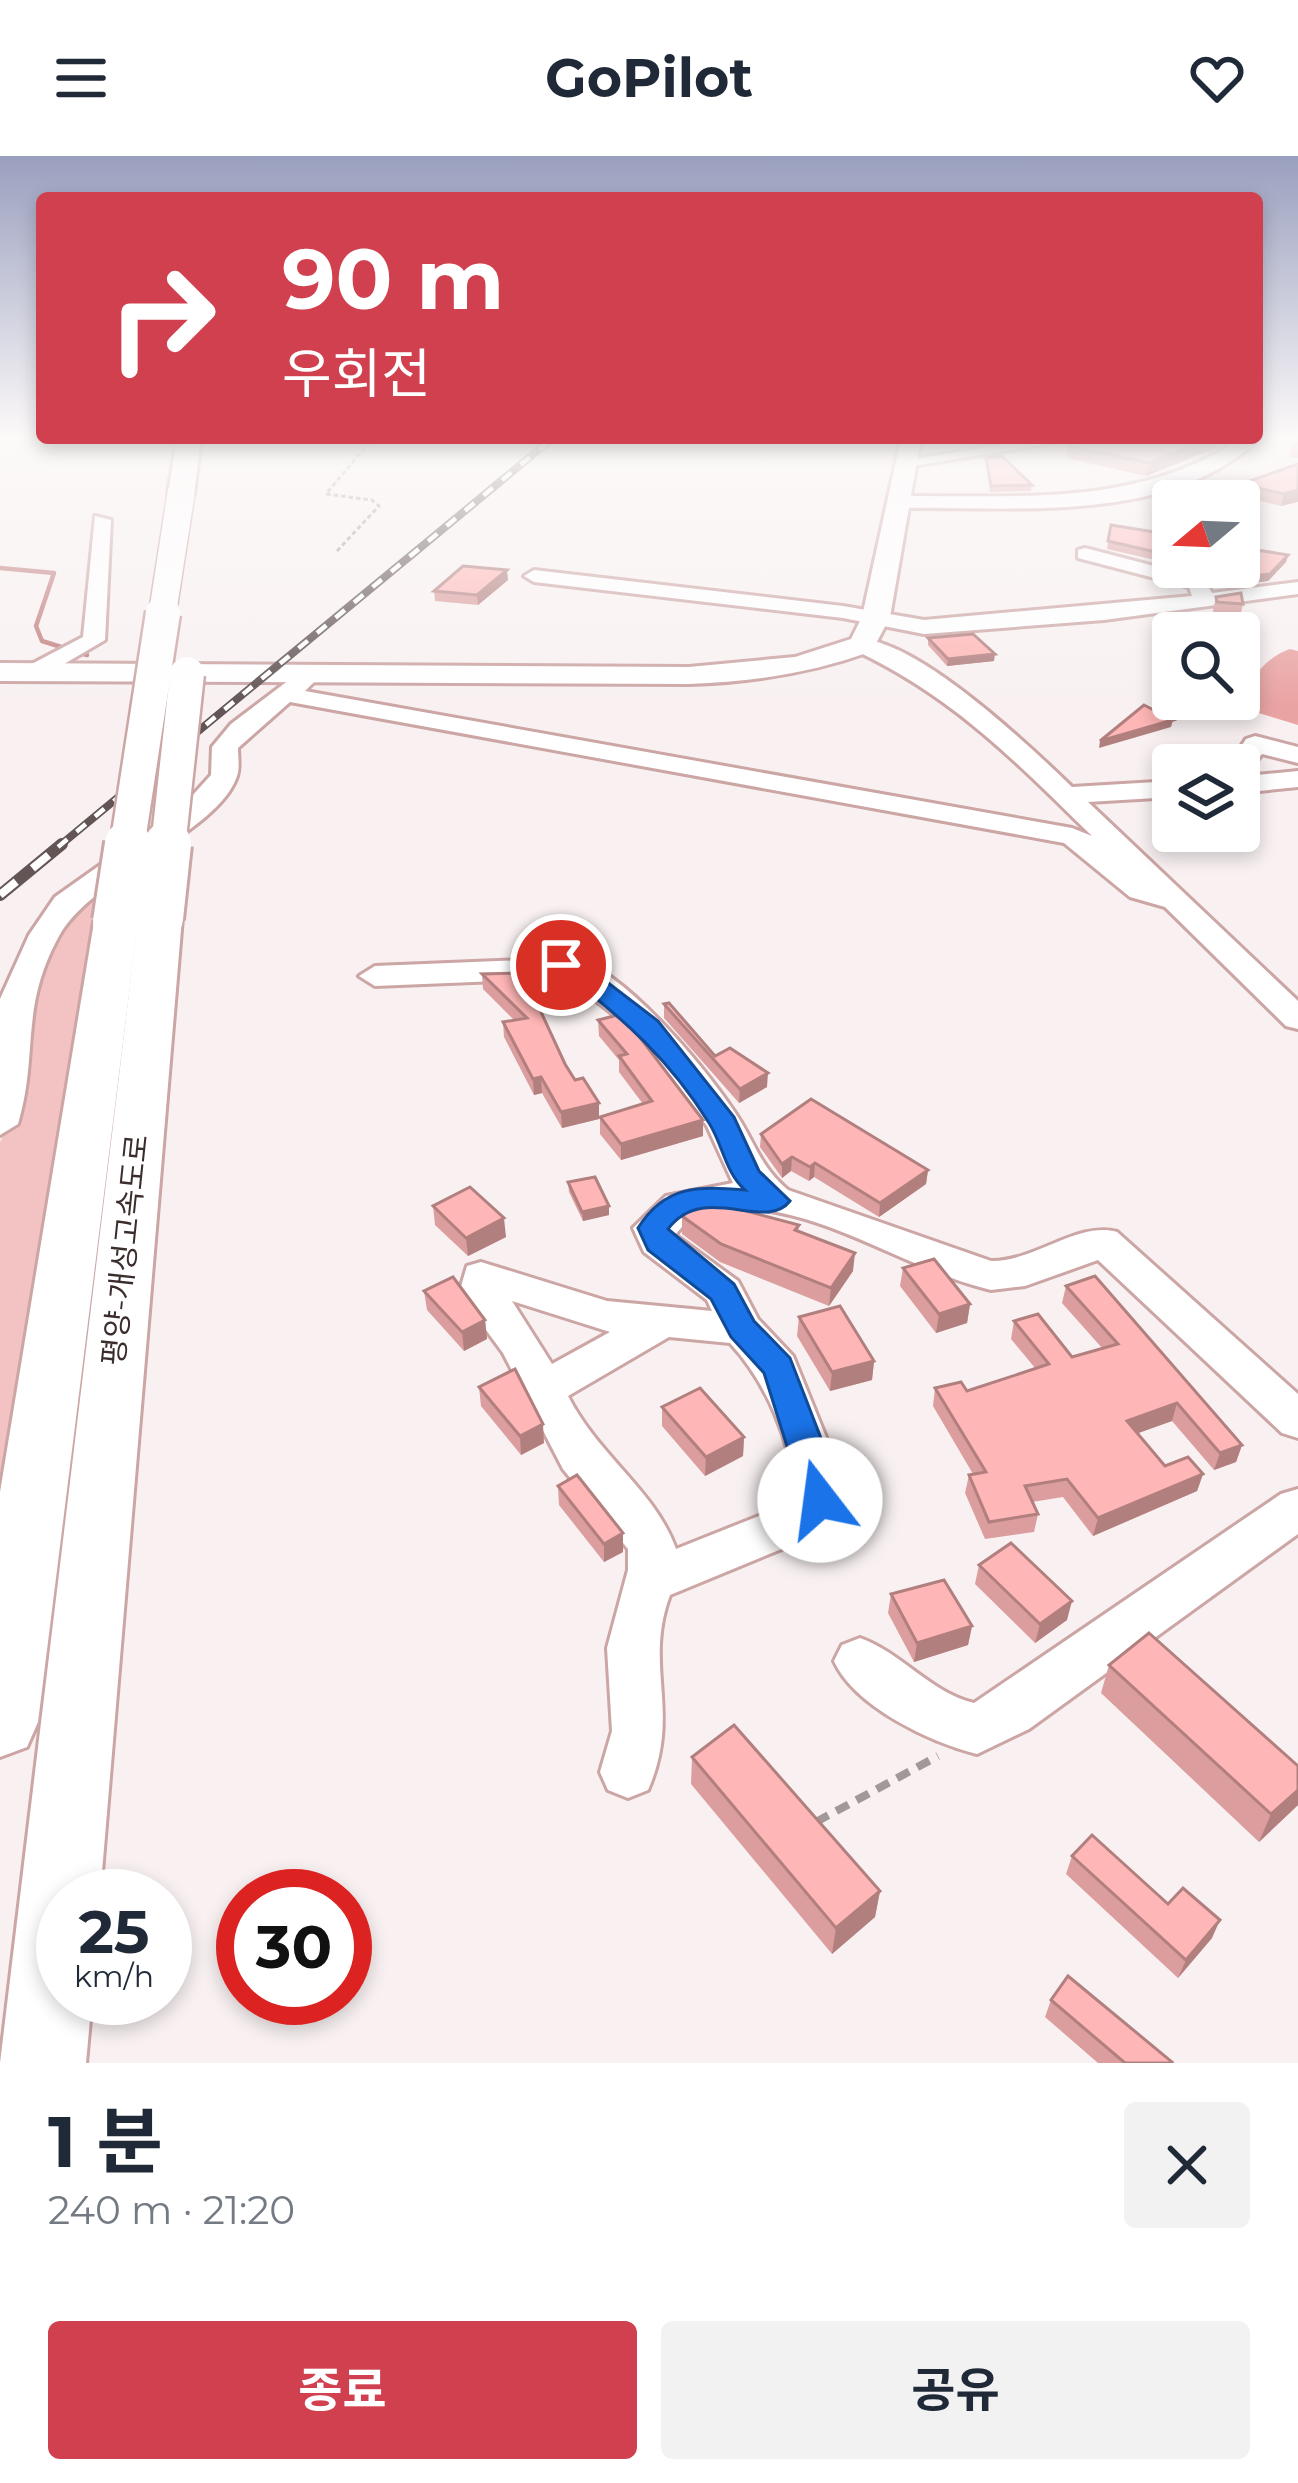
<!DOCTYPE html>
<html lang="ko">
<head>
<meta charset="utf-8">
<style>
  body { margin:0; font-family:Montserrat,"Noto Sans KR",sans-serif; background:#f2f2f3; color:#1f2937; height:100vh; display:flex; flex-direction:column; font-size:45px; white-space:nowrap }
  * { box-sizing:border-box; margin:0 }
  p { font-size:39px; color:#747a83 }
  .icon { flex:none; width:66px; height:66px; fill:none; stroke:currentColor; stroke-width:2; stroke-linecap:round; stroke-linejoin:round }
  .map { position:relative; height:1907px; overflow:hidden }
  .details { display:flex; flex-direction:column; background:#fff; flex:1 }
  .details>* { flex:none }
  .banner { position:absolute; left:36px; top:36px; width:1227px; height:252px; border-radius:12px; box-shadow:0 6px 18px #0003; background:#d0404f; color:#fff; overflow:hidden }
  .needle { width:78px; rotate:251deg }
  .controls { position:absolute; left:1152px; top:324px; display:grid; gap:24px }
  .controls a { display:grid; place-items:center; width:108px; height:108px; border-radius:12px; background:#fff; box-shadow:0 6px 18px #0003; font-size:60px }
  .speed { position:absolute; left:36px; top:1713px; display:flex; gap:24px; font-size:60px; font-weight:700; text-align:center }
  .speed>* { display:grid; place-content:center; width:156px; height:156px; border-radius:50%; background:#fff; box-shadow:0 6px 18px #0003; line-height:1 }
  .speed small { font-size:30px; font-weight:400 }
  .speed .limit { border:18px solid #d22; background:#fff; color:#111 }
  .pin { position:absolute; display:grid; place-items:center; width:102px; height:102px; color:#fff; margin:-51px; border:6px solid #fff; border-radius:50%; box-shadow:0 3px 12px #0007 }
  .me { position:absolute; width:132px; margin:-66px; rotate:345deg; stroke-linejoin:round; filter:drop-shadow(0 0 9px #0008) }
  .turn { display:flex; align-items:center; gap:42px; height:252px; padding:0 48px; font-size:54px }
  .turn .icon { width:156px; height:156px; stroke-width:2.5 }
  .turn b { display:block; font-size:84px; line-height:102px }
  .round { display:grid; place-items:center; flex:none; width:126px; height:126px; border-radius:12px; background:#f2f2f3 }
  .head { display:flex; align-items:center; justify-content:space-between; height:204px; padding:0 48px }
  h1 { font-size:72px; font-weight:700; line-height:90px }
  .button { display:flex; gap:24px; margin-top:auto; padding:24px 48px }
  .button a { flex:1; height:138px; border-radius:12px; background:#d0404f; color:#fff; font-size:48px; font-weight:700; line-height:138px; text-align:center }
  .button a+a { background:#f2f2f3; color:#1f2937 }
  header { display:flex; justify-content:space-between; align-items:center; height:156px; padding:0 48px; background:#fff; font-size:54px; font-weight:700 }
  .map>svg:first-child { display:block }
  .green { fill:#f3c3c3 }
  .forest { fill:#eaa3a3 }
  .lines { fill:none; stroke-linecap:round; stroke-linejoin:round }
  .stream { stroke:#c37f7f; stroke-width:4.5 }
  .minor-casing { stroke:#cca5a5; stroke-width:6 }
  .major-casing { stroke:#cca5a5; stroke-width:6 }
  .highway-casing { stroke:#cca5a5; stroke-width:6 }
  .path-far1 { stroke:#a39898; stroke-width:3; stroke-dasharray:4.5 3; stroke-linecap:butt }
  .path { stroke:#a39898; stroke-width:8; stroke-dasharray:14 9; stroke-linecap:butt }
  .minor { fill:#fff; fill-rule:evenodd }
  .major { fill:#fff; fill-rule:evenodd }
  .highway { fill:#fff; fill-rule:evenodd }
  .rail-far1-casing { stroke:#635555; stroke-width:8 }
  .rail-casing { stroke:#635555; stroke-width:12 }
  .rail-far1 { stroke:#fff; stroke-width:4.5; stroke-dasharray:12; stroke-linecap:butt }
  .rail { stroke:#fff; stroke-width:8; stroke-dasharray:21; stroke-linecap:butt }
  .highway-bridge-far2-casing { stroke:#cca5a5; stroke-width:30; stroke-linecap:butt }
  .highway-bridge-far1-casing { stroke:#cca5a5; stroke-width:39; stroke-linecap:butt }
  .highway-bridge-casing { stroke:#cca5a5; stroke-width:52; stroke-linecap:butt }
  .highway-bridge-far2 { stroke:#fff; stroke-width:27 }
  .highway-bridge-far1 { stroke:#fff; stroke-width:34 }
  .highway-bridge { stroke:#fff; stroke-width:46 }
  .wall { fill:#db9d9d }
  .shaded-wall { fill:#b27f7f }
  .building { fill:#ffb6b6; stroke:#b27f7f; stroke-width:3 }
  .route { fill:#1a73e8; stroke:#114b97; stroke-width:3 }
  .labels { text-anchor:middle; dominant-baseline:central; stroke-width:9; stroke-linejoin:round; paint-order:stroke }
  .street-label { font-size:30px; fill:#3c2d2d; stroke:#fff }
</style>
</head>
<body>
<header><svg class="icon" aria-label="menu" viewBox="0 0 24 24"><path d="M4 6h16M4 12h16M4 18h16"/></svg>GoPilot<svg class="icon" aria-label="heart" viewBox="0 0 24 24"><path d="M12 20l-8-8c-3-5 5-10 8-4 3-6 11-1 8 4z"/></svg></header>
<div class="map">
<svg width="1298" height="1907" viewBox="0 0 1298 1907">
  <rect width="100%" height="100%" fill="#f9f1f1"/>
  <!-- green -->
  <polygon class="green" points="96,738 0,1364 0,986 22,944 22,844 73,749"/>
  <!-- forest -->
  <path class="forest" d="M1290,493L1298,495V569L1242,552C1244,527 1266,501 1290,493Z"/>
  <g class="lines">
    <!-- stream -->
    <polyline class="stream" points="0,412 54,417 36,470 42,485 87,499"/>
    <defs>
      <g id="minor">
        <polygon points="1039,282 1084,282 907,311 898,306"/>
        <path d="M1241,282H1260C1169,370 1015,350 899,352L890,346L899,340C1016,339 1140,352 1241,282Z"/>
        <polygon points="95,360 111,364 105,484 42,521 26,521 26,511 83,481"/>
        <polygon points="1085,392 1204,423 1212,437 1298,426 1298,438 1104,464 924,478 843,462 534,426 524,420 534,414 843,450 924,464 1192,440 1189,431 1078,402 1078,394"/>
        <path d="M854,484C909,475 1033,593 1072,631L1173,625V641L1088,646L1298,845V873L1286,870L1165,751L1130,741L1064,687L290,546L238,592C238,600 240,612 237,620C219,676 92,720 59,780C19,853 39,897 18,968L0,979V843L29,779L55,741L182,651L211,619L212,591L231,568L297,518L317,523L305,535L1072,672L1092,680C1015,605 953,540 854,494Z"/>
        <polygon points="1255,580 1298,591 1298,607 1262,598 1245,620 1298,615 1298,631 1239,637 1239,609 1229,609 1246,583"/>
        <path d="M574,802C627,816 712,919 741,966C757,993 763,1013 788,1034L991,1105C1034,1106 1078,1065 1117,1076L1298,1238V1282L1282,1277L1098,1104L1025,1130L991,1134C896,1112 794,1029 693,1058L675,1079L738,1125L758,1163L793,1200L840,1316L844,1344L823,1376L670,1439C643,1511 682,1556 648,1634L628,1642L608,1634L600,1616L612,1575L607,1492L628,1414V1393L563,1313L503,1197L459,1137L467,1110L481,1106L607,1145L712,1155L707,1144L644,1096L633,1072L666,1040L733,1027L707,970L637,877L567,822L375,830L359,820L375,810ZM512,1145L610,1176L552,1208ZM669,1181L730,1187C767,1227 791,1285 796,1340L789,1348L676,1393C654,1333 599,1301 568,1240Z"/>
        <path d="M1298,1333V1378L1029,1573L977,1598C930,1586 855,1551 834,1505L842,1489L860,1482C902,1497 931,1537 974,1547L1281,1338Z"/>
      </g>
      <path id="major" d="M901,282H921L890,461L872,495C812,517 753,526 689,528L0,525V507L689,511L795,501L851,483L862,461Z"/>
      <g id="highway">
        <polygon points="177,282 201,282 194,338 181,346 168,338"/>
        <polygon points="160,749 175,753 182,762 100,1740 63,1740 63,1842 92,1842 86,1907 0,1907 138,762 145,753"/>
        <polygon points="116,753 131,757 138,766 38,1566 27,1591 0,1601 0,1336 94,766 101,757"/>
      </g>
    </defs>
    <!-- minor casing -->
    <use href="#minor" class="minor-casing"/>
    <!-- major casing -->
    <use href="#major" class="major-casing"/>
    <!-- highway casing -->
    <use href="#highway" class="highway-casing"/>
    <!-- path-far1 -->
    <polyline class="path-far1" points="337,395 379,350 372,344 326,338 373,282"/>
    <!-- path -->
    <polyline class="path" points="816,1666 938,1600"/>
    <!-- minor -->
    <use href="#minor" class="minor"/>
    <!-- major -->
    <use href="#major" class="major"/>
    <!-- highway -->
    <use href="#highway" class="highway"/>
    <defs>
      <polyline id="rail-far1" points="58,691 553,282"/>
      <polyline id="rail" points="0,739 62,688"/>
    </defs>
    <!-- rail-far1 casing -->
    <use href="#rail-far1" class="rail-far1-casing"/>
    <!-- rail casing -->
    <use href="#rail" class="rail-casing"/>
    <!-- rail-far1 -->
    <use href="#rail-far1" class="rail-far1"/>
    <!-- rail -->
    <use href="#rail" class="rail"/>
    <defs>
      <polyline id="highway-bridge-far2" points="162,460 181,338"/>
      <g id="highway-bridge-far1">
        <polyline points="127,691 163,457"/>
        <polyline points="168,691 187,518"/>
      </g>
      <g id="highway-bridge">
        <polyline points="160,762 168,688"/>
        <polyline points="116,766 128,688"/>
      </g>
    </defs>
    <!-- highway-bridge-far2 casing -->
    <use href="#highway-bridge-far2" class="highway-bridge-far2-casing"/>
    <!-- highway-bridge-far1 casing -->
    <use href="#highway-bridge-far1" class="highway-bridge-far1-casing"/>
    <!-- highway-bridge casing -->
    <use href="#highway-bridge" class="highway-bridge-casing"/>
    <!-- highway-bridge-far2 -->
    <use href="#highway-bridge-far2" class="highway-bridge-far2"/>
    <!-- highway-bridge-far1 -->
    <use href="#highway-bridge-far1" class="highway-bridge-far1"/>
    <!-- highway-bridge -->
    <use href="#highway-bridge" class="highway-bridge"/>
  </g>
  <!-- wall -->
  <g class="wall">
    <polygon points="1078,282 1218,282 1216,292 1146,320 1067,302 1068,290"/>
    <polygon points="1298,285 1298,302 1289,301 1292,289"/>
    <polygon points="986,302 1032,329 1031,335 990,336"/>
    <polygon points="1298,308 1281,350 1239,340 1241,328"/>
    <polygon points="1111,369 1173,379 1173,408 1107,393"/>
    <polygon points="1288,399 1286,406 1268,425 1214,432 1205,419 1185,411 1239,411"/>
    <polygon points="508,424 478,449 435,445 434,435"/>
    <polygon points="1216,441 1243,448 1240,461 1214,459 1213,454"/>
    <polygon points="928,482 994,505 947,510 928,489"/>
    <polygon points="523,817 565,908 575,924 599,947 599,963 562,972 542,937 534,939 504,881 503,866 514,864 483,833 482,818"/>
    <polygon points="664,848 715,900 767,931 739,947 664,862"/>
    <polygon points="598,864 703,980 621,1004 600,978 600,961 643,948 619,916 619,904 599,880"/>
    <polygon points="761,978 928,1014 926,1028 879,1061 814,1021 809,1025 791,1015 782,1022 760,991"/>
    <polygon points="568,1026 609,1050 609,1059 583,1065 569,1036"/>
    <polygon points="433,1050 506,1081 468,1100 435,1069"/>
    <polygon points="682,1060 799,1069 798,1075 853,1115 829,1150 720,1106 682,1078"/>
    <polygon points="903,1112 970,1148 967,1167 936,1177 900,1130"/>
    <polygon points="1066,1130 1242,1289 1236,1306 1214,1314 1172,1265 1137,1277 1165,1310 1203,1318 1197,1335 1093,1380 1063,1341 1032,1346 1038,1358 1034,1376 985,1383 965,1337 969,1319 973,1318 933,1250 935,1232 967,1235 1035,1212 1011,1183 1014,1165 1072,1201 1102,1192 1062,1147"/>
    <polygon points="424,1135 485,1164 487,1183 464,1195 427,1154"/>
    <polygon points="799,1161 874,1205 872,1224 830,1235 797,1180"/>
    <polygon points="479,1231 544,1287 521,1299 481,1250"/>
    <polygon points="662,1251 744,1281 743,1300 705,1320 662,1270"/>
    <polygon points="558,1330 623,1396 604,1406 559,1349"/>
    <polygon points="979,1409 1067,1464 1035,1487 975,1428"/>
    <polygon points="891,1438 972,1470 968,1489 914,1506 888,1457"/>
    <polygon points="1109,1509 1298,1649 1259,1686 1101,1537"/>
    <polygon points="692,1601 880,1735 875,1761 832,1798 691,1628"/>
    <polygon points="1072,1700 1168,1748 1212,1782 1178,1822 1066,1718"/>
    <polygon points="1051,1844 1171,1907 1098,1907 1045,1861"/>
  </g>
  <!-- shaded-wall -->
  <g class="shaded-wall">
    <polygon points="1212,282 1218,282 1216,292 1146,320 1149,307"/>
    <polygon points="1298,334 1298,346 1281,350 1284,338"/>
    <polygon points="1288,399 1286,406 1268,425 1214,432 1216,424"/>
    <polygon points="507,414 508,424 478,449 477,439"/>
    <polygon points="995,498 994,505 947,510 948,503"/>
    <polygon points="1173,564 1171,571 1099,592 1100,585"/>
    <polygon points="768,917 767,931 739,947 740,933"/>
    <polygon points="541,921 542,937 534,939 533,923"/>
    <polygon points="599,947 599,963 562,972 561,956"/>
    <polygon points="703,964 703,980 621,1004 621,988"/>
    <polygon points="792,1001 791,1015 782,1022 782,1008"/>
    <polygon points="815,1007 814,1021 809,1025 810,1011"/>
    <polygon points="928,1014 926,1028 879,1061 880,1047"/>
    <polygon points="609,1050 609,1059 583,1065 582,1056"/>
    <polygon points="504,1062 506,1081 468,1100 466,1082"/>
    <polygon points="855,1097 853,1115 829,1150 831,1132"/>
    <polygon points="970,1148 967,1167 936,1177 939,1158"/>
    <polygon points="485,1164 487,1183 464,1195 462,1176"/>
    <polygon points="874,1205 872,1224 830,1235 832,1216"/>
    <polygon points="1177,1247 1172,1265 1122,1283 1127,1265"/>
    <polygon points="543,1268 544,1287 521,1299 520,1280"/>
    <polygon points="744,1281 743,1300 705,1320 706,1301"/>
    <polygon points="1242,1289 1236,1306 1214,1314 1220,1297"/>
    <polygon points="1203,1318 1197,1335 1093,1380 1098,1362"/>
    <polygon points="623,1377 623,1396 604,1406 604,1388"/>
    <polygon points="1072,1445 1067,1464 1035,1487 1040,1468"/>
    <polygon points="972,1470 968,1489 914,1506 917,1487"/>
    <polygon points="1298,1634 1298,1649 1259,1686 1271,1658"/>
    <polygon points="880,1735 875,1761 832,1798 836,1772"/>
    <polygon points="1220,1764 1212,1782 1178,1822 1186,1804"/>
  </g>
  <!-- building -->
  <g class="building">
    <polygon points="1078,282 1212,282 1149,307 1068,290"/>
    <polygon points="1002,300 1032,329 991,330 986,302"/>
    <polygon points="1298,308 1298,334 1284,338 1241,328"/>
    <polygon points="1111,369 1173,379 1173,400 1108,385"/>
    <polygon points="1239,391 1288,399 1270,418 1216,424 1207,411 1239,411"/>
    <polygon points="463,410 507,414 477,439 434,435"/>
    <polygon points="1241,437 1243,448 1217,446 1216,441"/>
    <polygon points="973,478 995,498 948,503 928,482"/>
    <polygon points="1144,549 1173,564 1100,585"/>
    <polygon points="523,817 565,908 575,924 583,922 599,947 561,956 541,921 533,923 503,866 527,862 482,818"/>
    <polygon points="669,847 715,900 730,892 768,917 740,933 664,848"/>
    <polygon points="622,858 703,964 621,988 600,961 652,945 619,900 627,898 598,864"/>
    <polygon points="811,943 928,1014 880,1047 815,1007 810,1011 792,1001 782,1008 761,978"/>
    <polygon points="595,1021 609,1050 582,1056 568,1026"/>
    <polygon points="470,1031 504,1062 466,1082 433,1050"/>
    <polygon points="701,1043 799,1069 795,1074 855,1097 831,1132 721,1088 682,1060"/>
    <polygon points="934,1103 970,1148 939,1158 903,1112"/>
    <polygon points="1095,1120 1242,1289 1220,1297 1177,1247 1127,1265 1165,1310 1188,1301 1203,1318 1098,1362 1067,1323 1025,1330 1038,1358 989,1366 969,1319 986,1316 935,1232 961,1226 967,1235 1049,1208 1014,1165 1038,1158 1072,1201 1118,1188 1066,1130"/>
    <polygon points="453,1121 485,1164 462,1176 424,1135"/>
    <polygon points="840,1150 874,1205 832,1216 799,1161"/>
    <polygon points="515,1213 543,1268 520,1280 479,1231"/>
    <polygon points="700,1232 744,1281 706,1301 662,1251"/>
    <polygon points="577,1319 623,1377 604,1388 558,1330"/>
    <polygon points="1011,1387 1072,1445 1040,1468 979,1409"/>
    <polygon points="944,1424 972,1470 917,1487 891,1438"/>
    <polygon points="1149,1477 1298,1610 1298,1634 1271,1658 1109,1509"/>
    <polygon points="734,1569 880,1735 836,1772 692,1601"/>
    <polygon points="1092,1679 1168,1748 1183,1732 1220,1764 1186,1804 1072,1700"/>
    <polygon points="1068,1820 1172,1906 1171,1907 1125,1907 1051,1844"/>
  </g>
  <!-- sky -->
  <linearGradient id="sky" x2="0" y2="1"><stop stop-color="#999fbe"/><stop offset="0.51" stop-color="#fcf9f9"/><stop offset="1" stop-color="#fcf9f9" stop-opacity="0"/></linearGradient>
  <rect width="1298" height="549" fill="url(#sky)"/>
  <!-- route -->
  <path class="route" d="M561,802L582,807L658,865L734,961L759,1015L790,1045C765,1077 704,1025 668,1073L734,1128L754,1165L790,1202L834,1316L838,1344L833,1354L820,1358L807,1354L764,1217L731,1181L711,1143L648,1094L638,1072C665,1029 698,1030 745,1034C725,1016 723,989 709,967C670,904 623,862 565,818L552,814V804Z"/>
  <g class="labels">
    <!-- street labels -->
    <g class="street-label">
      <text transform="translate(125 1094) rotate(-84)">평양-개성고속도로</text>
    </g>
  </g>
</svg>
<div class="controls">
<a><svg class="needle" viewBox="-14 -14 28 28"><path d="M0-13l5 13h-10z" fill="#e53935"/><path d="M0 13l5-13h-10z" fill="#747a83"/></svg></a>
<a><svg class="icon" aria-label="search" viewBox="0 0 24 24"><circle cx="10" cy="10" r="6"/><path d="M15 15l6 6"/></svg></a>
<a><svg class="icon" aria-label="layers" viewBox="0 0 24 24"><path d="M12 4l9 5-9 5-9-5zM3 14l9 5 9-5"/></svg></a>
</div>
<div class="speed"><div>25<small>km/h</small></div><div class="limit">30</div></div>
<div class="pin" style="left:561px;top:809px;background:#d93025"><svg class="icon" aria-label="arrive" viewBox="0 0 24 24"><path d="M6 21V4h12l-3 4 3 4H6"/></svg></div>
<svg class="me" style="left:820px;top:1344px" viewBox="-20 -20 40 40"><circle r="19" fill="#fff"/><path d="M0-13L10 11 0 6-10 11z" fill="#1a73e8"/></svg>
<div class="banner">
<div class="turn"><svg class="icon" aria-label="right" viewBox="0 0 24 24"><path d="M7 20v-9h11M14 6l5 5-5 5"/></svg><div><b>90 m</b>우회전</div></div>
</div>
</div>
<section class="details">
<div class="head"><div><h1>1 분</h1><p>240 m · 21:20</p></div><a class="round"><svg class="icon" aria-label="close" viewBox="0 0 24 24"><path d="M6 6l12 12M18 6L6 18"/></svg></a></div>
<div class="button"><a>종료</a><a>공유</a></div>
</section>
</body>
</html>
